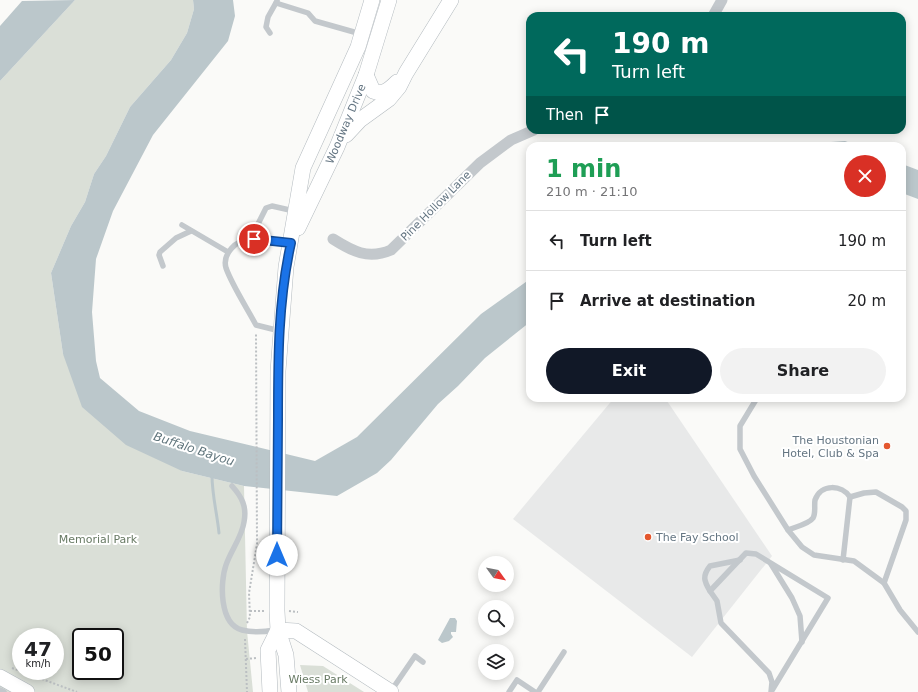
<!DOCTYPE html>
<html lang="en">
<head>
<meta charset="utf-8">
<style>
  body { margin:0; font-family:"DejaVu Sans",sans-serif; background:#f2f2f2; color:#202124; height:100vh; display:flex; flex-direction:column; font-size:15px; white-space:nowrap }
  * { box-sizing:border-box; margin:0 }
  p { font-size:13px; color:#757577 }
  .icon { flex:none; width:22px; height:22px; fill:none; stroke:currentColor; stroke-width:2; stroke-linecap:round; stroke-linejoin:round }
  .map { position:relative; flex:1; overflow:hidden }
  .drawer { position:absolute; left:526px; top:142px; width:380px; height:260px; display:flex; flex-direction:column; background:#fff; border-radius:12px; box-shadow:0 2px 10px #0003 }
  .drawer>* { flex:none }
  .guide { position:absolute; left:526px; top:12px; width:380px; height:122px; border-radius:12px; box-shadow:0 2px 10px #0003; background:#00695c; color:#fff; overflow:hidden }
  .needle { width:26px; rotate:123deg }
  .fabs { position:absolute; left:478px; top:556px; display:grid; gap:8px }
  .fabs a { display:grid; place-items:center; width:36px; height:36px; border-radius:50%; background:#fff; box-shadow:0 2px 10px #0003; font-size:20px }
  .speed { position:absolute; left:12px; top:628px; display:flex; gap:8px; font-size:20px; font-weight:700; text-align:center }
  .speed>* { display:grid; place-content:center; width:52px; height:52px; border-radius:50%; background:#fff; box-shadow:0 2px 10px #0003; line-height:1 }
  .speed small { font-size:10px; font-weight:400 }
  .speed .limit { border:2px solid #111; border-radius:6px; background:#fff; color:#111 }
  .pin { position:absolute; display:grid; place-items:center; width:34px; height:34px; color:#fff; margin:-17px; border:2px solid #fff; border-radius:50%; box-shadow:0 1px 4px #0007 }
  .me { position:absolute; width:44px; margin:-22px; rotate:0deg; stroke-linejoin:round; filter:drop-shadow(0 0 3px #0008) }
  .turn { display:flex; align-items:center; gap:14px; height:84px; padding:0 20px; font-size:18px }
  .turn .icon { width:52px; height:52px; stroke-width:2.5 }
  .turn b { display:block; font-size:28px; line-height:34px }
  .then { display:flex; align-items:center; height:38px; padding:0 20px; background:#0003; gap:8px; font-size:15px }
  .round { display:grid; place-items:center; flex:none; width:42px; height:42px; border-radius:21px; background:#f2f2f2 }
  .head { display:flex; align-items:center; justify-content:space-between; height:68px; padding:0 20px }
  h1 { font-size:24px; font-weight:800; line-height:30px; color:#1e9e55 }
  .action { display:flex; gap:8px; margin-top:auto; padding:8px 20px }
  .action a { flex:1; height:46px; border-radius:24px; background:#111827; color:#fff; font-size:16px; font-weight:800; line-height:46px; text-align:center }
  .action a+a { background:#f2f2f2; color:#202124 }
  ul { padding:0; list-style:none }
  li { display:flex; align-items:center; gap:12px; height:60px; padding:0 20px; border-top:1px solid #e0e0e0 }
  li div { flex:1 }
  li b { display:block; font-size:15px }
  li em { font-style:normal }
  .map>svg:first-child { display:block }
  .built { fill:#e8e9e9 }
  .green { fill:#dadfd7; fill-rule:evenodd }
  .water { fill:#bbc7cb }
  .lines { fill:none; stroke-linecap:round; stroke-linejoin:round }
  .stream { stroke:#bbc7cb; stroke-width:3 }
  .secondary-casing { stroke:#b3babf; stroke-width:16 }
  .path { stroke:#bbbfc2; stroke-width:2; stroke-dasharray:2 2; stroke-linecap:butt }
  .lane { stroke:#c3c8cc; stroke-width:5.5 }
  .street { stroke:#c3c8cc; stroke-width:11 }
  .secondary { stroke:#fff; stroke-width:15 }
  .route-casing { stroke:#114b97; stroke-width:10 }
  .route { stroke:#1a73e8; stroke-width:7 }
  .poi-dot { fill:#e4572e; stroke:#fff; stroke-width:1.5 }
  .labels { text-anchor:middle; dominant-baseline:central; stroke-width:4; stroke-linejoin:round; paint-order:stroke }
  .street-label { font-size:11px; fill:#657683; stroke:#fff }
  .poi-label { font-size:11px; fill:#657683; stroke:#fff; text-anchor:end }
  .park-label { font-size:11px; fill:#687a64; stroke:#fff }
  .water-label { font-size:12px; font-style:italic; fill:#60757c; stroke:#fff }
</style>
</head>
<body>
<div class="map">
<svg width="918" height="692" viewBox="0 0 918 692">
  <rect width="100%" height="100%" fill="#fafaf8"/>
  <!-- built -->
  <polygon class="built" points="614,398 665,398 772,556 692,657 513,519"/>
  <!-- green -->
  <g class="green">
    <path d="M75,0H193L194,9L187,33L171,60L130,107L106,156L94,174L85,202L71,226L51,273L63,354L182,471L244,486L247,631L253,692H0V81ZM21,637H55V671H21ZM81,637H115V671H81Z"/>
    <polygon points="300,665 323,666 364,692 308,692"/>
  </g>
  <!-- water -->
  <g class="water">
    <polygon points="75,0 0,81 0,26 22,1"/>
    <polygon points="193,0 233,0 235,16 228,41 153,135 113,211 96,259 92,312 96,361 100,378 139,411 190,431 315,461 357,437 481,314 530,279 530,322 485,358 458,386 438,404 391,460 377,473 337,496 244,486 182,471 126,445 82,407 63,354 51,273 71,226 85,202 94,174 106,156 130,107 171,60 187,33 194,9"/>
    <polygon points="845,141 858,146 786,146 789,145"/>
    <polygon points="902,164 918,170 918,199 902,193"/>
    <polygon points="450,618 455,618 457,621 456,632 451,632 451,634 453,637 449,641 442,643 438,640"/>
  </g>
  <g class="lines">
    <!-- stream -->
    <path class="stream" d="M212,475C212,495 217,513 219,533"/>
    <defs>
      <g id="secondary">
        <path d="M366,75L373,91C383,95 389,90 397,82"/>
        <polyline points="346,135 360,120 389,99 399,87 406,73 451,0"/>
        <polyline points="298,228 337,147 366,75 389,0"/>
        <polyline points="278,630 296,631 391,692"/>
        <polyline points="0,677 27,692"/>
        <polyline points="270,692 268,650 278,630"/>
        <polyline points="289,692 286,655 278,630 277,611 278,371 286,267 303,168 358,47 372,0"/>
      </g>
    </defs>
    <!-- secondary casing -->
    <use href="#secondary" class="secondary-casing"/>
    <!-- path -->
    <g class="path">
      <polyline points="250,611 264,611"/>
      <polyline points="289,611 298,612"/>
      <polyline points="247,623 250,617 249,593 257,544 256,333"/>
      <polyline points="245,639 247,692"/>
      <polyline points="246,659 256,658"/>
      <polyline points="12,668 77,692"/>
    </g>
    <!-- lane -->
    <g class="lane">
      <polyline points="276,3 308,13 315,21 361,34"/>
      <polyline points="270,33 266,27 268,17 277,1"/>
      <polyline points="182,225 228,252"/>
      <polyline points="254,239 256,228 266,208 272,206 294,211"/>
      <polyline points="163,266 159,255 160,252 176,238 191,231"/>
      <path d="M280,331L256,325C247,308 232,285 226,268C222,254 236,240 250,239C263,238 276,241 289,243"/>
      <polyline points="757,398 740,426 740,449 754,476 788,530 802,547 814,555 854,561 884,583 900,610 918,632"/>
      <path d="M232,486C242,497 247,507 244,522C242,537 231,550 226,565C220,582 219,624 242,630C253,633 264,632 275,630"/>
      <polyline points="850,497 864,493 876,492 902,507 906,511 906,520 884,583"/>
      <path d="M788,530C795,527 809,524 813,518C816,513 814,506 815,500C821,483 842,485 850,497L843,560"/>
      <polygon points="746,553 756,554 828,598 771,692 772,682 769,673 721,623 717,601 710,591"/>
      <polyline points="771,564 792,598 800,616 802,642"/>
      <path d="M710,591C704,581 702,576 710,566L740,560"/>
      <polyline points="0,690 4,692"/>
      <polyline points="391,691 415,656 423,662"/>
      <polyline points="509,692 517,680 535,692"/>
      <polyline points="538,692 564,652"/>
    </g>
    <!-- street -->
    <g class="street">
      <polyline points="713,16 722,0"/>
      <path d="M333,239C352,251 368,260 391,250L480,163L511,140L534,130"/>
    </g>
    <!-- secondary -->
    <use href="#secondary" class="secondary"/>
  </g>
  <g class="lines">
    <defs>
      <path id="route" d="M254,239L291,243C278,301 278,360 278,418C278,464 277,509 277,555"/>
    </defs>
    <!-- route casing -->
    <use href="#route" class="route-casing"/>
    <!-- route -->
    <use href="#route" class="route"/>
  </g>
  <!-- markers -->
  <g class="poi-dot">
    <circle cx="887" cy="446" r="4"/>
    <circle cx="648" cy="537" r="4"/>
  </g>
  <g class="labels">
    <!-- street labels -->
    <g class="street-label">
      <text transform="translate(346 124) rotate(-67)">Woodway Drive</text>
      <text transform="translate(436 206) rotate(-45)">Pine Hollow Lane</text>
    </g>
    <!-- poi labels -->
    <g class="poi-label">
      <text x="879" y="440">The Houstonian<tspan x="879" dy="13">Hotel, Club &amp; Spa</tspan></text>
      <text x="656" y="537" text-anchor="start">The Fay School</text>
    </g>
    <!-- park labels -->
    <g class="park-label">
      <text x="98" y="539">Memorial Park</text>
      <text x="318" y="679">Wiess Park</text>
    </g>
    <!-- water labels -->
    <g class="water-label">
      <text transform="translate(194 449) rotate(18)">Buffalo Bayou</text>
    </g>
  </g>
</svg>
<div class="fabs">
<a><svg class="needle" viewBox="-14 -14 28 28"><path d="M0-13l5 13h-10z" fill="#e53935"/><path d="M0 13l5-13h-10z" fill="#757577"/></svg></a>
<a><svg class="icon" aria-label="search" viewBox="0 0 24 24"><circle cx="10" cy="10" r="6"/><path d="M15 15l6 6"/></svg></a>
<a><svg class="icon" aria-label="layers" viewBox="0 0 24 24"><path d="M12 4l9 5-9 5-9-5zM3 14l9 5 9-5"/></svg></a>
</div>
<div class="speed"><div>47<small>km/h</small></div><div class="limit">50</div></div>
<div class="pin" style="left:254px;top:239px;background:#d93025"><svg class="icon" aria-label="arrive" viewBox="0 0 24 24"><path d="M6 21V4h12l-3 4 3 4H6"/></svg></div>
<svg class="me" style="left:277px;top:555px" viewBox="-20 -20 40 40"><circle r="19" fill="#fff"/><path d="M0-13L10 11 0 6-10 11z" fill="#1a73e8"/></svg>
<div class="guide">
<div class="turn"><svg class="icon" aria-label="left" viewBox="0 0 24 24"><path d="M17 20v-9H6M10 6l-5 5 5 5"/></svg><div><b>190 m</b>Turn left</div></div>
<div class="then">Then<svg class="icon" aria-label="arrive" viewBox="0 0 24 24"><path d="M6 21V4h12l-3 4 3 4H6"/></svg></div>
</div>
<section class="drawer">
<div class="head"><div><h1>1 min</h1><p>210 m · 21:10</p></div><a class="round" style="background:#d93025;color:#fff"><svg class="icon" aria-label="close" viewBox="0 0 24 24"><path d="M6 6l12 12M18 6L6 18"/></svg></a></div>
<ul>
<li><svg class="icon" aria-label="left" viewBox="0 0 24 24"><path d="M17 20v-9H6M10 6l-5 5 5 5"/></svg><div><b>Turn left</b></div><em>190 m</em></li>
<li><svg class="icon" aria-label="arrive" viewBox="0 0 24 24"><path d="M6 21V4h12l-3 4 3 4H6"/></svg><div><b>Arrive at destination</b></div><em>20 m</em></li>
</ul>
<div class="action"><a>Exit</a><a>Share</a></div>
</section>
</div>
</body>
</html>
